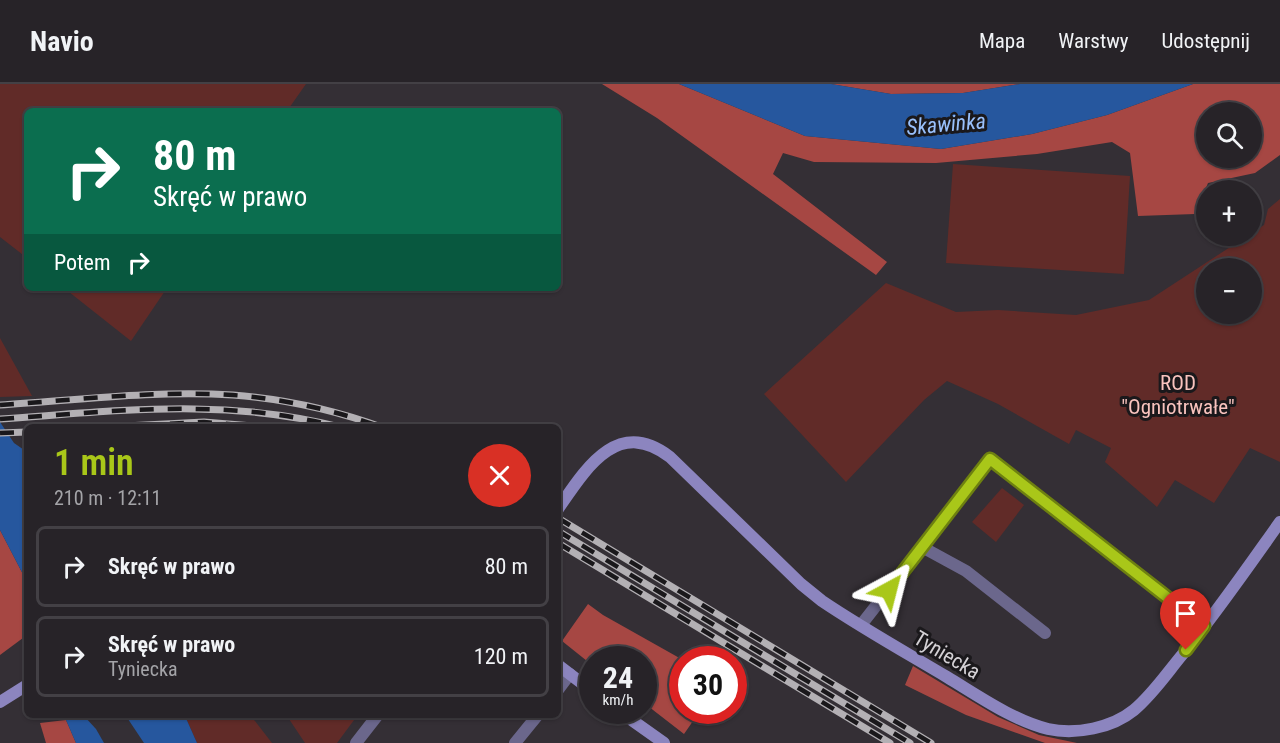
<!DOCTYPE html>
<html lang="pl">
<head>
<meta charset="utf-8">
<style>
  body { margin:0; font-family:"Roboto Condensed",sans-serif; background:#2f2b30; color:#f1f3f6; height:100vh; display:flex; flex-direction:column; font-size:22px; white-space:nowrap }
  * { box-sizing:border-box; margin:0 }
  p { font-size:20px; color:#a4a4a8 }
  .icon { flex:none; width:33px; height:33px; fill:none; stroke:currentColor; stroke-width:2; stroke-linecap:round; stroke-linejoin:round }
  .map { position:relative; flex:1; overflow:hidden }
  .panel { position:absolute; left:24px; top:340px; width:537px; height:294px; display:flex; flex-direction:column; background:#272328; border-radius:9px; box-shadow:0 2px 4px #0004,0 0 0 2px #434045 }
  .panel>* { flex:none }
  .banner { position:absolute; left:24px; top:24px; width:537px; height:183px; border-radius:9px; box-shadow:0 2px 4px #0004,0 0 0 2px #434045; background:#0b6e4f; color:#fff; overflow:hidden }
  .tools { position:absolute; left:1196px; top:18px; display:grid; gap:12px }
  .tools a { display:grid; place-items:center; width:66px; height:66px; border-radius:50%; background:#272328; box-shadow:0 2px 4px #0004,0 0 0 2px #434045; font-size:30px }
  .speed { position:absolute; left:579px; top:562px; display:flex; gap:12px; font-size:30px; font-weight:700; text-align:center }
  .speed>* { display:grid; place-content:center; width:78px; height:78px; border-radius:50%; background:#272328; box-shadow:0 2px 4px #0004,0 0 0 2px #434045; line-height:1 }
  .speed small { font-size:15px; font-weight:400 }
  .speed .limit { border:9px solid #d22; background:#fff; color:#111 }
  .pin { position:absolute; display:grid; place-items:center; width:51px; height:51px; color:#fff; margin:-62px -26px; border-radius:50% 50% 50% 0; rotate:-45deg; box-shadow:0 0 6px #0007 }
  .pin .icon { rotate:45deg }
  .me { position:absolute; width:66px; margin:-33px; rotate:38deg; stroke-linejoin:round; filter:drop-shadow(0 0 4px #0008) }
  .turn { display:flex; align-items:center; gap:21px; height:126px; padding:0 30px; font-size:27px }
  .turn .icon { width:78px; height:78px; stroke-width:2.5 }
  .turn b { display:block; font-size:42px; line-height:51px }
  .then { display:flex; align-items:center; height:57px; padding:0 30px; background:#0003; gap:12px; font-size:22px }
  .round { display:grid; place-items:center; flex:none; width:63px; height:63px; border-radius:32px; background:#2f2b30 }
  .head { display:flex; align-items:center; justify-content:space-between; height:102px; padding:0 30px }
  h1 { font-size:36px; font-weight:600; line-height:45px; color:#a9c719 }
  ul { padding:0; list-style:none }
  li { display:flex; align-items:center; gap:18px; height:81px; margin:0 12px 9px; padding:0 18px; border:3px solid #434045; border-radius:9px }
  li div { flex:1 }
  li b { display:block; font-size:22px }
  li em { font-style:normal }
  header { display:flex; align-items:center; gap:36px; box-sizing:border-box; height:84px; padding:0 30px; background:#272328; border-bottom:2px solid #434045 }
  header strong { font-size:28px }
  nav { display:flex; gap:33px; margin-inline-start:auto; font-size:21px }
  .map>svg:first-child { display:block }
  .green { fill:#612b28; fill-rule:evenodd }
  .forest { fill:#a64743; fill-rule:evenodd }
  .water { fill:#26579e }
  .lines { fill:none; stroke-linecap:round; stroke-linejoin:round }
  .street { stroke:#6b678c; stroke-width:12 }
  .secondary { stroke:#8c85bf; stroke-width:12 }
  .rail-casing { stroke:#b3b0b4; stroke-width:7 }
  .rail { stroke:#1a181b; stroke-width:4.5; stroke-dasharray:14; stroke-linecap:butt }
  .route-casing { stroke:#6e8110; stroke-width:15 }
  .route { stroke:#a9c719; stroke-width:10 }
  .labels { text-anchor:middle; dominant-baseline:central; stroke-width:6; stroke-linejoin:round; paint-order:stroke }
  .park-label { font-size:21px; fill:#f9c3be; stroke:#1a181b }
  .street-label { font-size:21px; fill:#d4d1d5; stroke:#1a181b }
  .water-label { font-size:22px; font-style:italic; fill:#99c0fb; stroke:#1a181b }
</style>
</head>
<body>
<header>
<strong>Navio</strong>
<nav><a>Mapa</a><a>Warstwy</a><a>Udostępnij</a></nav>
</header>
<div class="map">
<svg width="1280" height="659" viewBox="0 0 1280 659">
  <rect width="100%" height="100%" fill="#342f35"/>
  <!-- green -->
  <g class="green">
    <polygon points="0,0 306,0 287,27 27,27 27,174 0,153"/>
    <polygon points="953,80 1130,92 1124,190 946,179"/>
    <path d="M1280,115V378L1250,364L1214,419L1175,396L1157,423L1105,378L1111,364L1076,346L1069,360L998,320L947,297L924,316L846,398L764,310L886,199L956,228L998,226L1076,231L1149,216L1247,152H1251V149L1264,141L1268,125ZM1206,184H1251V230H1206Z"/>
    <polygon points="64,204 167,204 131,257"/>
    <polygon points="0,254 32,312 0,313"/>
    <polygon points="1002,404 1024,421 996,458 972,438"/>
    <polygon points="185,632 251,632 272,659 197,659"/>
    <polygon points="287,632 357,632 337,659 305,659"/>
  </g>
  <!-- forest -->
  <g class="forest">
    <path d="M602,0H679L805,52L941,65L1032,50L1107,31L1193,0H1280V71L1255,89L1208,99L1195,130L1138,132L1130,69L1112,58L1037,70L936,79L814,78L783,69L773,90L887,178L876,191L657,34ZM1206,28H1251V74H1206Z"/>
    <polygon points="831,0 1020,0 963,9 891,10"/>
    <polygon points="0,446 27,498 27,551 0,571"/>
    <polygon points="588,520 603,531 683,576 682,627 700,627 684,650 644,619 644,576 592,576 592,581 562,557"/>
    <polygon points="913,582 998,633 1039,651 1077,659 1045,659 966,631 905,601"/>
    <polygon points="66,636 76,659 46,659 40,639"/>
  </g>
  <!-- water -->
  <g class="water">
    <polygon points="679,0 831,0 891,10 963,9 1020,0 1193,0 1107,31 1032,50 941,65 805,52"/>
    <polygon points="0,338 14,359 27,368 27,498 0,446"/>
    <polygon points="67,632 84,632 96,645 104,659 76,659 66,636"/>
    <polygon points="126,632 185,632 197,659 144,659"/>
  </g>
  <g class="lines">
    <!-- street -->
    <g class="street">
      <polyline points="861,541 922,463"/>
      <polyline points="1045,549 966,487 922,463 990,375 1204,542"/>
      <polyline points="558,606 570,590"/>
      <polyline points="356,659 377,632"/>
      <polyline points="515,659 537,632"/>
    </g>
    <!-- secondary -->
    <g class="secondary">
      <path d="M558,425C585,386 617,332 670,373L801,500L822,517C862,544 905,568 947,593C977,611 1014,637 1048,645C1076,651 1112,644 1134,626C1153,610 1167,589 1182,571C1217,528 1248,483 1280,438"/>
      <polyline points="558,581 592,607"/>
      <polyline points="0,618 27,601"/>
      <polyline points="619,627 664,659"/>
    </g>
    <defs>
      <g id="rail">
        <path d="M0,321C77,316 156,306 233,311C284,315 335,326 384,344"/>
        <path d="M0,335C119,327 226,313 344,344"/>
        <polyline points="86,344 204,338 276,344"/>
        <polyline points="0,349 27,348"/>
        <polyline points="558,434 931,659"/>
        <polyline points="558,447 910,659"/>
        <polyline points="558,459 890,659"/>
      </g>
    </defs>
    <!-- rail casing -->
    <use href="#rail" class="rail-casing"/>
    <!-- rail -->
    <use href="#rail" class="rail"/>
  </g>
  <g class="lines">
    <defs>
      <polyline id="route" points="889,506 990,375 1204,542 1186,566"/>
    </defs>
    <!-- route casing -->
    <use href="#route" class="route-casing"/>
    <!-- route -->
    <use href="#route" class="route"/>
  </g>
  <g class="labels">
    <!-- park labels -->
    <g class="park-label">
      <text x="1178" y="299">ROD<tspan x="1178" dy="24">"Ogniotrwałe"</tspan></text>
    </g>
    <!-- street labels -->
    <g class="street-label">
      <text transform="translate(947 571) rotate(31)">Tyniecka</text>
    </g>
    <!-- water labels -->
    <g class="water-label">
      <text transform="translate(946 40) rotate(-5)">Skawinka</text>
    </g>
  </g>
</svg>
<div class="tools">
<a><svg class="icon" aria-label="search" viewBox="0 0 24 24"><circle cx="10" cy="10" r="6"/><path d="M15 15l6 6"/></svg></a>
<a>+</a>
<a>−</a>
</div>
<div class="speed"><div>24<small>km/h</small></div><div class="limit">30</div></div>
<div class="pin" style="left:1186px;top:566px;background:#d93025"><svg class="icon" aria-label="arrive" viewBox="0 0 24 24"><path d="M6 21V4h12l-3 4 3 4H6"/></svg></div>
<svg class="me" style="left:889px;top:506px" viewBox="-20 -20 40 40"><path d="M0-17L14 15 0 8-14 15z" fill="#a9c719" stroke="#fff" stroke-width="4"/></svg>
<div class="banner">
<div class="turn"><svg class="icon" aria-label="right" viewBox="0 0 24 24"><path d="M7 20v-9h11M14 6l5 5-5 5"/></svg><div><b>80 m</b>Skręć w prawo</div></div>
<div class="then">Potem<svg class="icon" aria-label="right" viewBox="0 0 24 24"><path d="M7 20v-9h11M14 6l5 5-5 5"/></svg></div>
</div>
<section class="panel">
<div class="head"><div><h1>1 min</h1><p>210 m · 12:11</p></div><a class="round" style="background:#d93025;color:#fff"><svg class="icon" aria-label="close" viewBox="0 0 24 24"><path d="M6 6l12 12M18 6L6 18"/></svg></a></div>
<ul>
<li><svg class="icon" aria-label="right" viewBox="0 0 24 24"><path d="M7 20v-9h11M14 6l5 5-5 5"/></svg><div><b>Skręć w prawo</b></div><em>80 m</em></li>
<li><svg class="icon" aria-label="right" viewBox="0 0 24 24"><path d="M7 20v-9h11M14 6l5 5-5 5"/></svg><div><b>Skręć w prawo</b><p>Tyniecka</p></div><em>120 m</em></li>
</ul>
</section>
</div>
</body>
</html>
